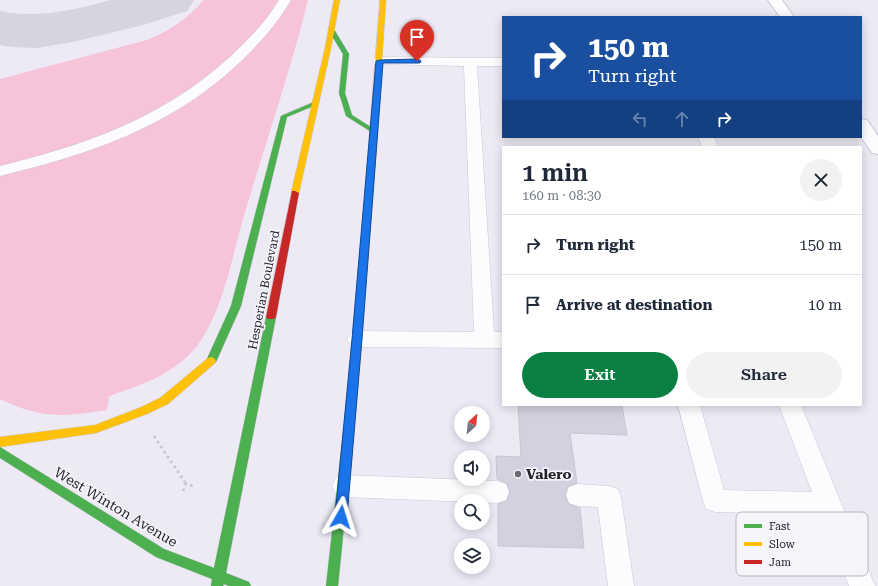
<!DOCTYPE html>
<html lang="en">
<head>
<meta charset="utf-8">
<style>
  body { margin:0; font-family:"Roboto Serif",serif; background:#f2f2f3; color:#1f2937; height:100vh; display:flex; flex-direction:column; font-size:15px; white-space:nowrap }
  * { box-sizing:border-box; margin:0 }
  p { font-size:13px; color:#747a83 }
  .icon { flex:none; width:22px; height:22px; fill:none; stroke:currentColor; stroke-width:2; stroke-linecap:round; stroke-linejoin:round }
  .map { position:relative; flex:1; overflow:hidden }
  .panel { position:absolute; left:502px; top:146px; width:360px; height:260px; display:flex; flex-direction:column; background:#fff; border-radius:0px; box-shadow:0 2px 10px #0003 }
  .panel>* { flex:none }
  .top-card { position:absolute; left:502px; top:16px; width:360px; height:122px; border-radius:0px; box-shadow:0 2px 10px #0003; background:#1a4fa0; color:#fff; overflow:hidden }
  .needle { width:26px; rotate:27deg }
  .tools { position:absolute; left:454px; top:406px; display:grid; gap:8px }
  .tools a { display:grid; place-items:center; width:36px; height:36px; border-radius:50%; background:#fff; box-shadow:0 2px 10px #0003; font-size:20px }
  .pin { position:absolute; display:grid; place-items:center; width:34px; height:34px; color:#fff; margin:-41px -17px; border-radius:50% 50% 50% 0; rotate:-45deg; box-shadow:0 0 4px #0007 }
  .pin .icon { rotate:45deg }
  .me { position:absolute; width:44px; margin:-22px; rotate:6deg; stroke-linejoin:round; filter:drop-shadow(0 0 3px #0008) }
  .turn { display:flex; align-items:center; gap:14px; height:84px; padding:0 20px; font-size:18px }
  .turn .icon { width:52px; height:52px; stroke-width:2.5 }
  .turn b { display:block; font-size:28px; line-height:34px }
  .lanes { display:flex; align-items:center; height:38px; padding:0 20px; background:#0003; justify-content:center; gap:20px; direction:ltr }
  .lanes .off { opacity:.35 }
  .round { display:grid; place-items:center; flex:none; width:42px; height:42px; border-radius:21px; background:#f2f2f3 }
  .summary { display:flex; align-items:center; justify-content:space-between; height:68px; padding:0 20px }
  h1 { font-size:24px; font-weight:600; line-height:30px }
  .cta { display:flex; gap:8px; margin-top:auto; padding:8px 20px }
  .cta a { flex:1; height:46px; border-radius:24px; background:#0b8043; color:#fff; font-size:16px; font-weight:600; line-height:46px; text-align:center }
  .cta a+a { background:#f2f2f3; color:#1f2937 }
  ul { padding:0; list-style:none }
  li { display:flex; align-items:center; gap:12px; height:60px; padding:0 20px; border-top:1px solid #e0e1e3 }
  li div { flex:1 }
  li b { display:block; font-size:15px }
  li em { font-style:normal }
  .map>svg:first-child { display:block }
  .green { fill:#f6c3d8 }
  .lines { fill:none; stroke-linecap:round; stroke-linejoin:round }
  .taxiway { fill:#d6d4dc; fill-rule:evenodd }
  .building { fill:#d4d0df; stroke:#c9c5d1 }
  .lane-casing { stroke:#cbc7d4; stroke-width:1 }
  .street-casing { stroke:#cbc7d4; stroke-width:2 }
  .fast-casing { stroke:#cbc7d4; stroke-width:1 }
  .slow-casing { stroke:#cbc7d4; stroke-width:1 }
  .jam-casing { stroke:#cbc7d4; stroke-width:1 }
  .path { stroke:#ccc9cf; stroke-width:3; stroke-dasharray:2.5 3.5; stroke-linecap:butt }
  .lane { fill:#fcfcfe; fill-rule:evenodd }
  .street { fill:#fcfcfe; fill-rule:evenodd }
  .fast { fill:#4caf50; fill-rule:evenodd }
  .slow { fill:#ffc107; fill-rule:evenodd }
  .jam { fill:#c62828; fill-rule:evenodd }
  .route { fill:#1a73e8; stroke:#114b97 }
  .poi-dot { fill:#6c6874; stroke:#f6f4fb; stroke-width:1.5 }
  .labels { text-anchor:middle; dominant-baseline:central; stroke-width:3.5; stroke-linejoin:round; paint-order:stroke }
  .street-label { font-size:12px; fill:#26222f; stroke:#f6f4fb }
  .near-poi-label { font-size:14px; font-weight:bold; fill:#26222f; stroke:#f6f4fb; text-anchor:start }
  .near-street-label { font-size:14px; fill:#26222f; stroke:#f6f4fb }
  .key { fill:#f6f4fb; stroke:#b8b5be; stroke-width:1 }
  .key-label { font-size:11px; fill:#26222f }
</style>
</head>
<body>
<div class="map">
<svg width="878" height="586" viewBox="0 0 878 586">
  <rect width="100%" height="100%" fill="#ede9f5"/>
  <!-- green -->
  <path class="green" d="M204,0H308C290,72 266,142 245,212C232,255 224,310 197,346C175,374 141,385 109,396L107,410C64,417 41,419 0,399V79L147,40C173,29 185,20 204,0Z"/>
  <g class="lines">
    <!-- taxiway -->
    <path class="taxiway" d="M111,0H194L187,11L143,25L73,42L37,48L12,47L0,45V11C38,19 74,10 111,0Z"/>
  </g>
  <!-- building -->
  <polygon class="building" points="518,405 622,405 627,435 570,433 577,483 568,486 565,496 569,504 580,508 584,548 498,546 498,504 507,501 510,491 506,483 497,479 496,456 521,457"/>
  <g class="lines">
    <defs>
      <g id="lane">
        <path d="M279,0H291C277,24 259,44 239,63C170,128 89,154 0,176V166C86,145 163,118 230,57C248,40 266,22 279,0Z"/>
        <polygon points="380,57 503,58 503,66 477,66 494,332 503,332 503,348 357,347 350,344 347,339 350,334 357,331 474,332 464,66 375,64 373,61 375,58"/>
        <polygon points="698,137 714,137 718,147 702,147"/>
        <polygon points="678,405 700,405 724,490 812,492 779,405 801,405 875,586 849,586 821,514 715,512 706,509 703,501"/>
        <polygon points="344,475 497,481 506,484 509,492 506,500 497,503 344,497 336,494 332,486 336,478"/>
        <polygon points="578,484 609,486 618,489 621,497 634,586 608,586 598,507 578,506 569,503 566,495 569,487"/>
      </g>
      <g id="street">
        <polygon points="768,0 782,0 794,17 780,17"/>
        <polygon points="861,119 867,120 878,136 878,154 872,153 861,137"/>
      </g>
      <g id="fast">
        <polygon points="332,29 335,31 349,54 345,93 352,115 377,131 377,133 373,133 346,116 339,93 343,54 329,31"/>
        <polygon points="314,102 316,103 316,105 287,117 241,306 216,362 211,365 208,364 206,361 231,306 281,116"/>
        <polygon points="368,205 372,208 356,406 338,586 326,586 346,406 364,208"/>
        <polygon points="271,314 274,315 276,317 226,573 249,582 251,586 229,586 224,584 223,586 211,586 212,579 156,557 0,458 0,447 164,549 214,568 266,317 268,315"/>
      </g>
      <g id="slow">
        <polygon points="334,0 340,0 331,48 299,193 295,195 291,193 325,48"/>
        <polygon points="380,0 386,0 372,208 368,211 364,208"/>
        <polygon points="211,357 214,358 216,361 214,364 168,404 147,414 96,433 0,447 0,437 95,425 139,408 160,398 208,358"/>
      </g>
      <polygon id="jam" points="292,191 295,191 299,193 276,317 274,319 268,319 266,317"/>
    </defs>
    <!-- lane casing -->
    <use href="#lane" class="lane-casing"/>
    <!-- street casing -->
    <use href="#street" class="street-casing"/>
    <!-- fast casing -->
    <use href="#fast" class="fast-casing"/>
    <!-- slow casing -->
    <use href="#slow" class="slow-casing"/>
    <!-- jam casing -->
    <use href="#jam" class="jam-casing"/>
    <!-- path -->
    <g class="path">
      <polyline points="154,436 186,484"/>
      <polyline points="183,491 186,484 193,486"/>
    </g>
    <!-- lane -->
    <use href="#lane" class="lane"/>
    <!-- street -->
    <use href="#street" class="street"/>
    <!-- fast -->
    <use href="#fast" class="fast"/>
    <!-- slow -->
    <use href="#slow" class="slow"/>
    <!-- jam -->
    <use href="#jam" class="jam"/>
  </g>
  <!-- route -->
  <polygon class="route" points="417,59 421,61 420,63 383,63 362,339 347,517 345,521 341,522 336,521 335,517 352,339 376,61 380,60"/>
  <!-- markers -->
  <circle class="poi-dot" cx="518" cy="474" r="4"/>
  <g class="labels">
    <!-- street labels -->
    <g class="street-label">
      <text transform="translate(264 290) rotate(-79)">Hesperian Boulevard</text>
    </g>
    <!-- near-poi labels -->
    <g class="near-poi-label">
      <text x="526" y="474">Valero</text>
    </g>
    <!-- near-street labels -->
    <g class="near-street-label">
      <text transform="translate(116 507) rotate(31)">West Winton Avenue</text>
    </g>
  </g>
  <!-- legend -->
  <rect x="736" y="512" width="132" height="64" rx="6" class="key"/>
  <rect x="744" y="524" width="18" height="4" fill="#4caf50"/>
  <rect x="744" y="542" width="18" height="4" fill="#ffc107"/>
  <rect x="744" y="560" width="18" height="4" fill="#c62828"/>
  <g class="key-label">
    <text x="769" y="530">Fast</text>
    <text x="769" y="548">Slow</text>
    <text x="769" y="566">Jam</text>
  </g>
</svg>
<div class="tools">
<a><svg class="needle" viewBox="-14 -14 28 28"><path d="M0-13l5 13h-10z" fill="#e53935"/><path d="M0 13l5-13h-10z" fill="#747a83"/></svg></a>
<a><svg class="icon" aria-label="sound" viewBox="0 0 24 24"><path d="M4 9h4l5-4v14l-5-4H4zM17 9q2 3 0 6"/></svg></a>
<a><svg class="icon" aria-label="search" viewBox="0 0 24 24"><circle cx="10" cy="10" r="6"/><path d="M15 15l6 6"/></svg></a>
<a><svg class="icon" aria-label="layers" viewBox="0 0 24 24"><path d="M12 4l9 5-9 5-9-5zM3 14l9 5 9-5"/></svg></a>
</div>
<div class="pin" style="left:417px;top:61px;background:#d93025"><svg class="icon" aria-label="arrive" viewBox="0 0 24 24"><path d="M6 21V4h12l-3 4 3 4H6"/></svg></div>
<svg class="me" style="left:341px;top:517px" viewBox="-20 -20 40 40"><path d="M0-17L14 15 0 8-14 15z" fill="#1a73e8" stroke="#fff" stroke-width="4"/></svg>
<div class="top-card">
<div class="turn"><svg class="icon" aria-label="right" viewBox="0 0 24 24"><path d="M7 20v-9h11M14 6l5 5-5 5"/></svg><div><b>150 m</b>Turn right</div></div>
<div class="lanes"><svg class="icon off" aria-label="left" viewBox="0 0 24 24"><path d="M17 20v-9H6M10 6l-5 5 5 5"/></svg><svg class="icon off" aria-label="ahead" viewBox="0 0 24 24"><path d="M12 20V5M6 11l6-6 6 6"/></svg><svg class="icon" aria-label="right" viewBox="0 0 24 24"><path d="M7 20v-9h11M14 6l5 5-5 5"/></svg></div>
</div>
<section class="panel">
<div class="summary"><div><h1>1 min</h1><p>160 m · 08:30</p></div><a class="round"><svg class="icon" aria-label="close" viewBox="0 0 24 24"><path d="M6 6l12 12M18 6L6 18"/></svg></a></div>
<ul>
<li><svg class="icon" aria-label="right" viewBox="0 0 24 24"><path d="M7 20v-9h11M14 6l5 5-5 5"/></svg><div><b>Turn right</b></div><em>150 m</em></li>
<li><svg class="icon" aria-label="arrive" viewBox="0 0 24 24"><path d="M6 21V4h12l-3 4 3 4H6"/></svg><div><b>Arrive at destination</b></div><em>10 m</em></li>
</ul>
<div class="cta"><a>Exit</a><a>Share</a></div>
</section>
</div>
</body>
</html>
